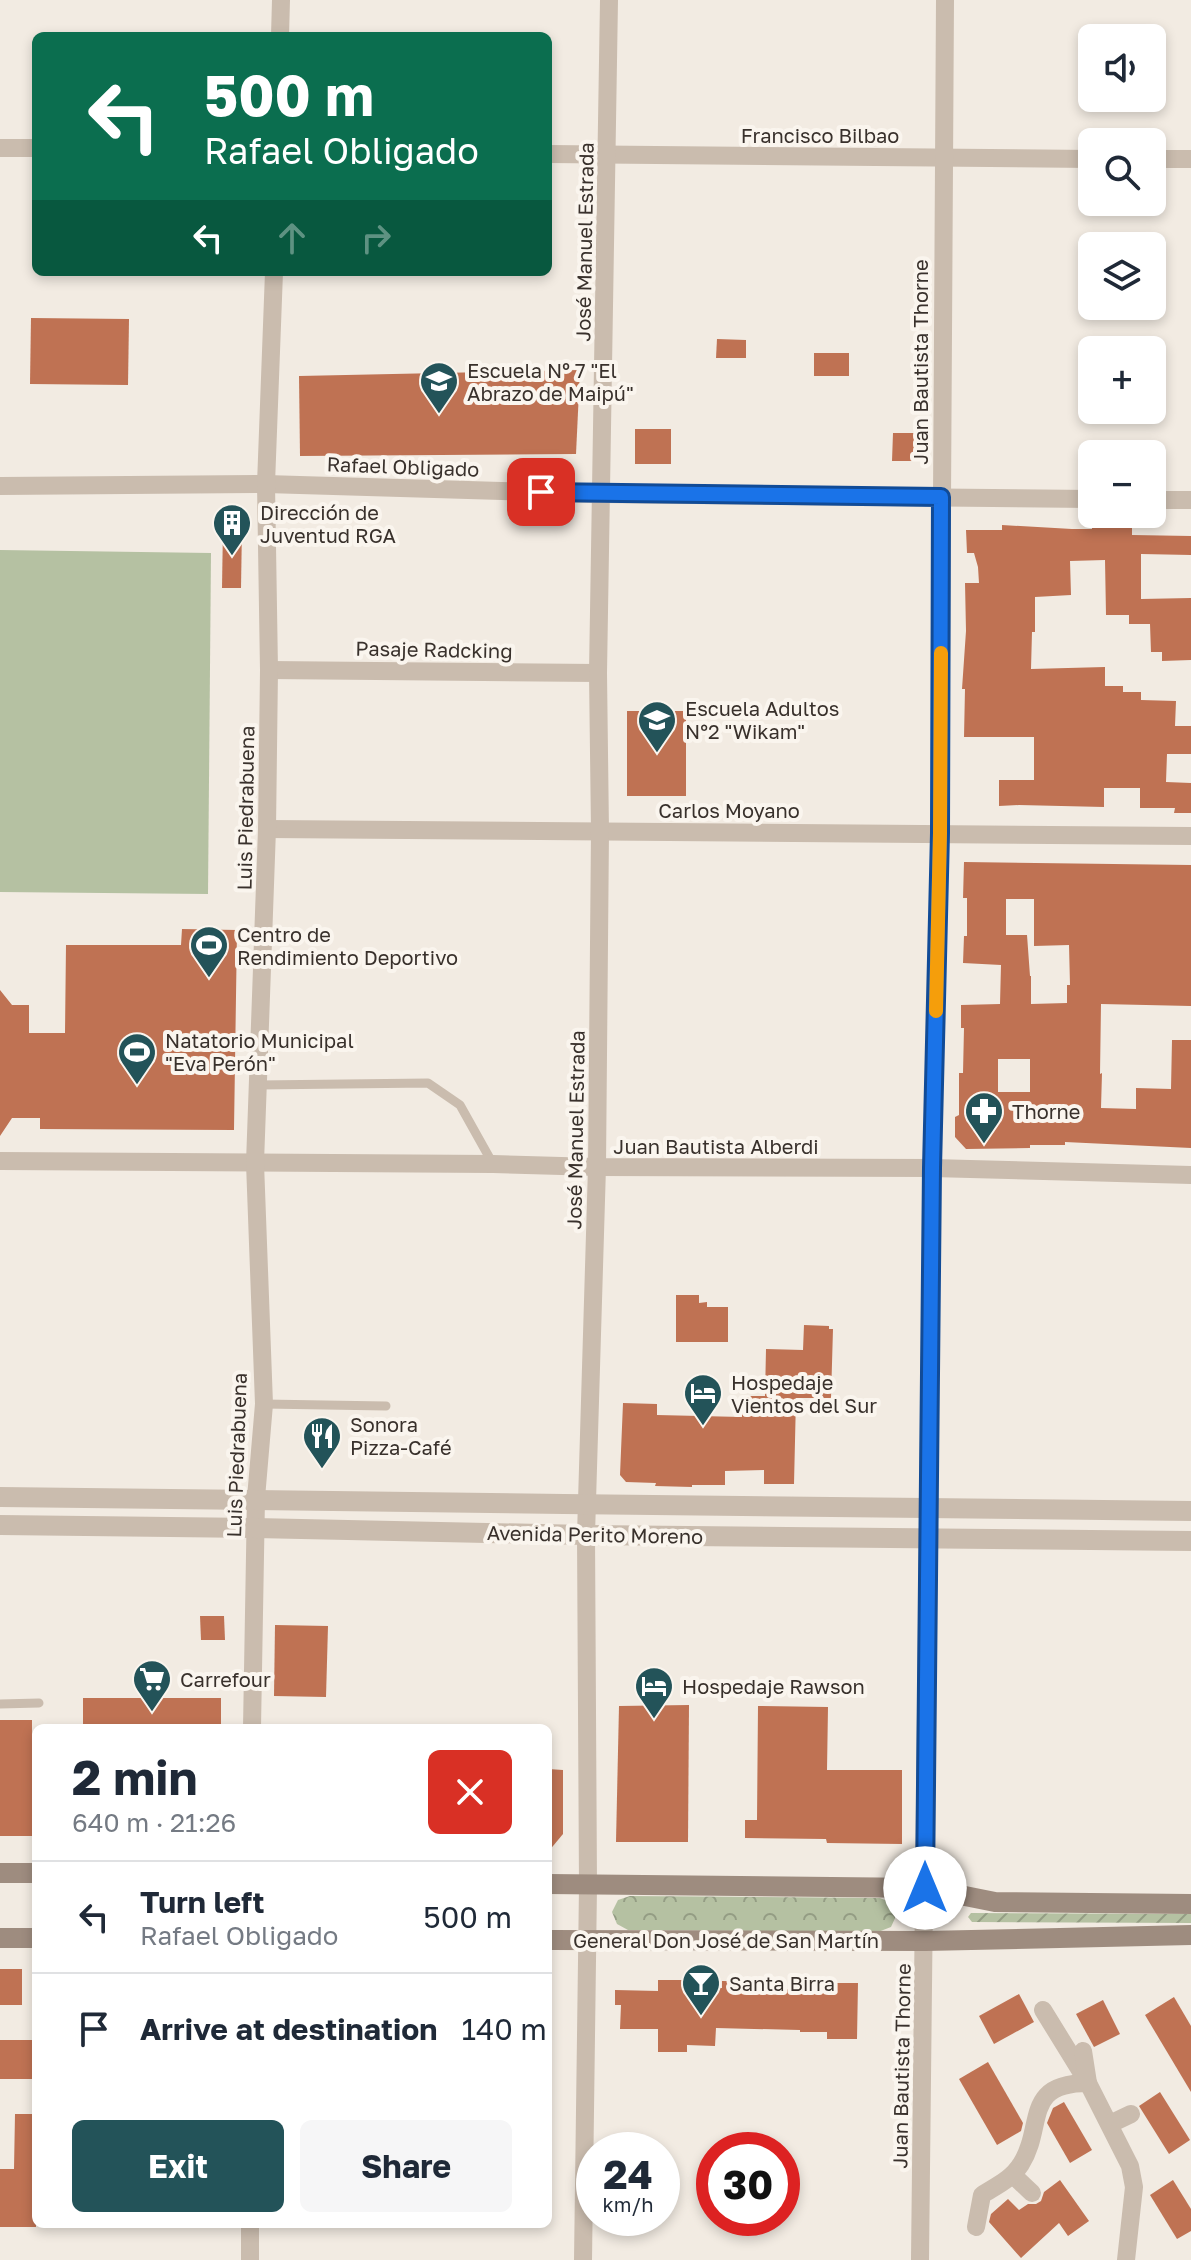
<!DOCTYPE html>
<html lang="en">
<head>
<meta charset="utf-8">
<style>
  body { margin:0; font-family:"Golos Text",sans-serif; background:#f6f6f7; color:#1f2937; height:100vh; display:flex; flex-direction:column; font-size:30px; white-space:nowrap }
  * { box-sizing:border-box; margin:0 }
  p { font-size:26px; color:#747a83 }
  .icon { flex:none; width:44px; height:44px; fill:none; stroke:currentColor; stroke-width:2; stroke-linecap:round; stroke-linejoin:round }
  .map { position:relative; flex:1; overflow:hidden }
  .side { position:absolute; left:32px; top:1724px; width:520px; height:504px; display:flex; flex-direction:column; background:#fff; border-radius:12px; box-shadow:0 4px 12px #0003 }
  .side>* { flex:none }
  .banner { position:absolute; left:32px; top:32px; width:520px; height:244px; border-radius:12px; box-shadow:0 4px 12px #0003; background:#0b6e4f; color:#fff; overflow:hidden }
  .controls { position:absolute; left:1078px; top:24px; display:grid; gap:16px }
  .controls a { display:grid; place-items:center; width:88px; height:88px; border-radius:12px; background:#fff; box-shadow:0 4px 12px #0003; font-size:40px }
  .speed { position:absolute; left:576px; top:2132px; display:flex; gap:16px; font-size:40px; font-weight:700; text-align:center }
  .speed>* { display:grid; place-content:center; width:104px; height:104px; border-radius:50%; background:#fff; box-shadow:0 4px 12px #0003; line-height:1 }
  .speed small { font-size:20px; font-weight:400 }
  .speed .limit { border:12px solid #d22; background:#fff; color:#111 }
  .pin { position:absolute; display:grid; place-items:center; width:68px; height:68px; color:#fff; margin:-34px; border-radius:16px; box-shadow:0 4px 12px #0006 }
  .me { position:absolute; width:88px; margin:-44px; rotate:0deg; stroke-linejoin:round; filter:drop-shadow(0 0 6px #0008) }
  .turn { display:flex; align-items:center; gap:28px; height:168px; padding:0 40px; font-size:36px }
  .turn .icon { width:104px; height:104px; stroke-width:2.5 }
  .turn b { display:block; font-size:56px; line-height:68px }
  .lanes { display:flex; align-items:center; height:76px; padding:0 40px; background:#0003; justify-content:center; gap:40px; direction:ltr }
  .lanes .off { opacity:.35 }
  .round { display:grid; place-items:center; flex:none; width:84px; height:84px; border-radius:12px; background:#f6f6f7 }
  .headline { display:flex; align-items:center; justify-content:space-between; height:136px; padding:0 40px }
  h1 { font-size:48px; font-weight:700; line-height:60px }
  .primary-button { display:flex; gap:16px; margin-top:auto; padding:16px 40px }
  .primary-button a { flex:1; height:92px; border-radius:12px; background:#235359; color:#fff; font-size:32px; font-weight:700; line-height:92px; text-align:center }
  .primary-button a+a { background:#f6f6f7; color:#1f2937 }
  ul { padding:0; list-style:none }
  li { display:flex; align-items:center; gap:24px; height:112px; padding:0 40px; border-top:2px solid #e0e1e3 }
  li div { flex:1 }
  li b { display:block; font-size:30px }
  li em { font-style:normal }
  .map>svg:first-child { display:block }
  .grass { fill:#b5c1a2 }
  .park { fill:url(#park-crowns) }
  .garden { fill:url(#garden-furrows) }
  .building { fill:#bf7253; fill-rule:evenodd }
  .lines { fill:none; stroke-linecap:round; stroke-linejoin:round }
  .service { stroke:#cabcae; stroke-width:9 }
  .minor { stroke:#cabcae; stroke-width:18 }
  .tertiary { stroke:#cabcae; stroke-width:20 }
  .secondary { stroke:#9e8c7f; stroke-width:20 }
  .route-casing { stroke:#114b97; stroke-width:20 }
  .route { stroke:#1a73e8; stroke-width:14 }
  .slow { stroke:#f59e0b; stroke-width:14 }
  .labels { text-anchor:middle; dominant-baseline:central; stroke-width:8; stroke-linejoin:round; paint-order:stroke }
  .street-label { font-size:20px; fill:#39312c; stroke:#faf5ee }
  .poi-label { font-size:20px; fill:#39312c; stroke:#faf5ee; text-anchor:start }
</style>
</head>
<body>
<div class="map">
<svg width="1191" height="2260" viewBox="0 0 1191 2260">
  <defs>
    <pattern id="park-crowns" width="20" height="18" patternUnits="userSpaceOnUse" patternTransform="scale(2)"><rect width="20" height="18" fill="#b5c1a2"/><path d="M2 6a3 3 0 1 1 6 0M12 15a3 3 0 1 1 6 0" fill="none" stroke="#949d84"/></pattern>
    <pattern id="garden-furrows" width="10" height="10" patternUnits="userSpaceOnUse" patternTransform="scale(2)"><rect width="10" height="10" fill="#b5c1a2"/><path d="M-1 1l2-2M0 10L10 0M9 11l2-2" fill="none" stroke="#949d84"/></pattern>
  </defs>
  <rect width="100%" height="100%" fill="#f2ebe2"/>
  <!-- grass -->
  <polygon class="grass" points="0,550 211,553 208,894 0,892"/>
  <!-- park -->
  <polygon class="park" points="630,1896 880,1898 892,1903 896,1916 891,1927 878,1932 628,1930 617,1924 612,1912 618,1900"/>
  <!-- garden -->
  <polygon class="garden" points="971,1913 1191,1914 1191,1923 972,1922 968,1917"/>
  <!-- building -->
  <g class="building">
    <polygon points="31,318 129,319 128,385 30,384"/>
    <polygon points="717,339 746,340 746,358 716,358"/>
    <rect x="814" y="353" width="35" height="23"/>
    <polygon points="580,370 576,454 300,456 299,376"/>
    <rect x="635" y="429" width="36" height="35"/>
    <polygon points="893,433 917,433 916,452 912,452 912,461 892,461"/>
    <polygon points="1002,525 1072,529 1092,529 1092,526 1132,527 1132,535 1191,536 1191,555 1141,554 1141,599 1191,598 1191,660 1162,661 1162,652 1151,652 1150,624 1129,624 1129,615 1106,615 1105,560 1070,561 1071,595 1035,597 1035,632 1032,632 1031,669 1105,667 1105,686 1123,686 1123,692 1141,692 1141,700 1176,701 1175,726 1191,726 1191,754 1167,754 1166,782 1191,783 1191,813 1174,813 1175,808 1140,808 1140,788 1104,788 1104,807 1019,805 999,806 999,780 1034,780 1034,737 964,737 965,689 962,689 966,631 965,583 979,583 978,567 974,553 967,553 966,530 1002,530"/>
    <polygon points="223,526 242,527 241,588 222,588"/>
    <rect x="627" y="711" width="59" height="85"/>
    <path d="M964,862L1191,865V1006L1101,1004L1100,1074L1102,1073L1101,1108L1136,1109V1088L1171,1089L1172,1040H1191V1148L1065,1142V1145H1030V1148L966,1149L955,1137V1117L959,1115V1073H963L964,1028H961V1005L1000,1004L1001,965L963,963L964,936H967V898H963ZM1006,899H1034V946L1069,945L1070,985H1067V1003L1031,1004V976H1030L1027,935H1006ZM998,1059H1030V1092H998Z"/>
    <polygon points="182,929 237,930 234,1130 40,1129 40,1118 12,1118 0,1136 0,990 12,1005 29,1005 29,1033 65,1033 66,945 181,945"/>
    <polygon points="676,1295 699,1295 699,1303 707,1302 707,1307 728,1307 728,1342 676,1342"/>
    <polygon points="804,1325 829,1326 829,1329 833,1329 831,1398 796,1398 794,1484 764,1484 764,1470 725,1471 725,1485 692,1485 692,1487 655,1486 656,1483 626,1482 620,1475 623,1403 657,1404 657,1415 742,1417 742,1396 765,1396 766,1349 803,1350"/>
    <polygon points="200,1616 224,1616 225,1640 201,1640"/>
    <polygon points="275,1625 328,1626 326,1697 274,1696"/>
    <rect x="83" y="1698" width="138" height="30"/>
    <polygon points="689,1705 688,1842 616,1842 619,1706"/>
    <polygon points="758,1706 828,1707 827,1770 902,1770 902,1844 827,1843 826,1839 745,1838 745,1820 757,1820"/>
    <polygon points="0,1720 32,1720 32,1774 36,1774 36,1836 0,1836"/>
    <polygon points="548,1769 563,1770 563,1834 548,1852"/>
    <rect x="0" y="1969" width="22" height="36"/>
    <polygon points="658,1980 687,1980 687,1988 722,1988 722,1981 772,1982 771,1989 803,1990 803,1983 858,1983 857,2039 827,2039 827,2032 800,2032 800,2030 716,2028 715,2046 687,2045 687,2052 658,2052 658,2029 620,2029 621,2005 615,2005 615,1990 658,1991"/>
    <polygon points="1019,1994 1034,2022 994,2044 979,2016"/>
    <polygon points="1174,1997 1191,2026 1191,2092 1145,2015"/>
    <polygon points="1103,2000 1120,2034 1094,2047 1076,2014"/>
    <rect x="0" y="2040" width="36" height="39"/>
    <polygon points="988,2062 1023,2123 1021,2131 997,2145 959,2079"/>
    <polygon points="1160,2092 1190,2140 1169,2154 1139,2106"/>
    <polygon points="1064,2102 1092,2150 1070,2163 1047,2123 1053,2108"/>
    <polygon points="15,2114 36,2114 36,2227 0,2227 0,2169 14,2169"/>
    <polygon points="1060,2180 1089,2221 1068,2236 1059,2223 1021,2258 989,2222 991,2214 1008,2199 1019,2210 1028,2204 1036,2204 1041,2201 1044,2192"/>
    <polygon points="1173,2180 1191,2209 1191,2231 1177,2239 1150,2195"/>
  </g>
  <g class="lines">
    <!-- service -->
    <g class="service">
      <polyline points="259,1085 428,1083 460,1105 493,1164"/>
      <polyline points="264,1404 386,1406"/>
      <polyline points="0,1704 39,1703"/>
    </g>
    <!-- minor -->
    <g class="minor">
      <polyline points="280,36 281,0"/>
      <polyline points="0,148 36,148"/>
      <polyline points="548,154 1092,159"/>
      <polyline points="1152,159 1191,159"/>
      <polyline points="0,486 266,484 602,494 1092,499"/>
      <polyline points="1152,500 1191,500"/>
      <polyline points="269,670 598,673"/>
      <polyline points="267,829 1191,836"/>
      <polyline points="0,1161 493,1164 597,1167 932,1168 1191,1175"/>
      <polyline points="252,1728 256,1498 264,1404 255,1163 267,829 269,670 266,484 274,272"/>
      <polyline points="1043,2010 1088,2083 1130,2166 1134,2187 1126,2260"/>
      <polyline points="1110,2124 1131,2114"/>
      <polyline points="1013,2175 1032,2193"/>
      <path d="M976,2227L982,2195C996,2186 1012,2179 1021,2164C1045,2126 1022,2083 1088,2083L1083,2051"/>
      <polyline points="250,2260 250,2224"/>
      <polyline points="583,2260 588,1886 586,1535 597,1167 600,831 598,673 609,0"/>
      <polyline points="920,2260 932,1168 940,833 945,0"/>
    </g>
    <!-- tertiary -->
    <g class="tertiary">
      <path d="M0,1497C397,1499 794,1510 1191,1511"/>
      <polyline points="0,1525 255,1528 586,1535 1191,1541"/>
    </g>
    <!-- secondary -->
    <g class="secondary">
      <polyline points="0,1873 36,1873"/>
      <polyline points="548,1884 925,1888 995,1902 1191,1904"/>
      <polyline points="0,1938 36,1938"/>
      <polyline points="548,1940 925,1941 1191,1935"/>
    </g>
  </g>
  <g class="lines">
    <defs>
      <polyline id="route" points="541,492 941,497 940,833 932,1168 925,1888"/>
    </defs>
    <!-- route casing -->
    <use href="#route" class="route-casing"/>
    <!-- route -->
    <use href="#route" class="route"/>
    <!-- slow -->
    <polyline class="slow" points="936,1011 940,833 941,653"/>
  </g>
  <!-- icons -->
  <defs>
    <symbol id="school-pin" viewBox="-11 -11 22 30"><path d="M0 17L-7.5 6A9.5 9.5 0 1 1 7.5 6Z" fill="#235359" stroke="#faf5ee"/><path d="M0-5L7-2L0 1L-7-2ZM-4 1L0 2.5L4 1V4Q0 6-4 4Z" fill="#fff"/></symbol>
    <symbol id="building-pin" viewBox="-11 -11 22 30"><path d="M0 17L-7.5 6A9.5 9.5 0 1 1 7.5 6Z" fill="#235359" stroke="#faf5ee"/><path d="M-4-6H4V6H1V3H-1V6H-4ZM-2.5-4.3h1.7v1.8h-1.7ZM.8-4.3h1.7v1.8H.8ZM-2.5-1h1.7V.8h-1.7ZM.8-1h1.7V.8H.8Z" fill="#fff"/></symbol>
    <symbol id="stadium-pin" viewBox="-11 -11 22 30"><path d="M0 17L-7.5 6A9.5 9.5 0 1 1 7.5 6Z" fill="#235359" stroke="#faf5ee"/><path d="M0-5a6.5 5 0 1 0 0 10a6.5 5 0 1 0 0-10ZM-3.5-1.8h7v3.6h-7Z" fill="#fff"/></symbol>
    <symbol id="pharmacy-pin" viewBox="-11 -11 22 30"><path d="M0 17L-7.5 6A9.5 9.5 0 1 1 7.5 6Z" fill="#235359" stroke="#faf5ee"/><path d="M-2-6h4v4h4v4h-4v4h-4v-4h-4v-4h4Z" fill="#fff"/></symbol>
    <symbol id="hotel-pin" viewBox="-11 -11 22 30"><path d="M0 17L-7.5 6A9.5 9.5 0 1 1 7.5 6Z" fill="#235359" stroke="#faf5ee"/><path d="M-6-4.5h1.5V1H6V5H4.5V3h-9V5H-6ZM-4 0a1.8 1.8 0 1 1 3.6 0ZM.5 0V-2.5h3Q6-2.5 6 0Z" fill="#fff"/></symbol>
    <symbol id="restaurant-pin" viewBox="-11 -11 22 30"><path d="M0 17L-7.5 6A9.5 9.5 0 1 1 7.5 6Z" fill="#235359" stroke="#faf5ee"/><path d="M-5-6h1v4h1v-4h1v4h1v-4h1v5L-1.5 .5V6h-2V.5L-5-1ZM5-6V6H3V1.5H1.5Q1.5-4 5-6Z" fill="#fff"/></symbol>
    <symbol id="supermarket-pin" viewBox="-11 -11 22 30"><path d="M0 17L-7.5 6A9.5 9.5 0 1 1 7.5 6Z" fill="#235359" stroke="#faf5ee"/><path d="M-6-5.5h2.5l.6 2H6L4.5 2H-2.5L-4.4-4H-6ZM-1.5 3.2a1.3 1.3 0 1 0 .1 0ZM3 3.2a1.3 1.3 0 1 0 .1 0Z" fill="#fff"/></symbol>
    <symbol id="bar-pin" viewBox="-11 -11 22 30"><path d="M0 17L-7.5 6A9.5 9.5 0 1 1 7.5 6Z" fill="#235359" stroke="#faf5ee"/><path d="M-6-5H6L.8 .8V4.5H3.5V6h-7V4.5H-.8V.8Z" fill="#fff"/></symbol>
  </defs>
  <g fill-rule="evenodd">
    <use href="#school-pin" x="417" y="359" width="44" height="60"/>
    <use href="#building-pin" x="210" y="501" width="44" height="60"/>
    <use href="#school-pin" x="635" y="698" width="44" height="60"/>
    <use href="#stadium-pin" x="187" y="923" width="44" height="60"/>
    <use href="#stadium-pin" x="115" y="1030" width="44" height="60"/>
    <use href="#pharmacy-pin" x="962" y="1089" width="44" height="60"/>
    <use href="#hotel-pin" x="681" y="1371" width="44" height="60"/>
    <use href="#restaurant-pin" x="300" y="1414" width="44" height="60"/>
    <use href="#supermarket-pin" x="130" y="1657" width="44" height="60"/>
    <use href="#hotel-pin" x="632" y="1664" width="44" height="60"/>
    <use href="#bar-pin" x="679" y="1961" width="44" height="60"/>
  </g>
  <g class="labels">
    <!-- street labels -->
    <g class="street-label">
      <text x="820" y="135">Francisco Bilbao</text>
      <text transform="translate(584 242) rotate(-89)">José Manuel Estrada</text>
      <text transform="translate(920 362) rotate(-90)">Juan Bautista Thorne</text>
      <text transform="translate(403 466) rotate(2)">Rafael Obligado</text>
      <text transform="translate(434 649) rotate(1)">Pasaje Radcking</text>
      <text transform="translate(245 808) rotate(-89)">Luis Piedrabuena</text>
      <text x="729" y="810">Carlos Moyano</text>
      <text transform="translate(575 1130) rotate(-89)">José Manuel Estrada</text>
      <text x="716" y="1146">Juan Bautista Alberdi</text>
      <text transform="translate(236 1455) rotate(-88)">Luis Piedrabuena</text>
      <text transform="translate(595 1534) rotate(1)">Avenida Perito Moreno</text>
      <text x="726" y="1940">General Don José de San Martín</text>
      <text transform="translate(901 2066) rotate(-89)">Juan Bautista Thorne</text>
    </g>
    <!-- poi labels -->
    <g class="poi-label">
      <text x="467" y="370">Escuela Nº 7 "El<tspan x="467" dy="23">Abrazo de Maipú"</tspan></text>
      <text x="260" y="512">Dirección de<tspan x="260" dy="23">Juventud RGA</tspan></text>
      <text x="685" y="708">Escuela Adultos<tspan x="685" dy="23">N°2 "Wikam"</tspan></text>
      <text x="237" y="934">Centro de<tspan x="237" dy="23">Rendimiento Deportivo</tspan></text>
      <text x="165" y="1040">Natatorio Municipal<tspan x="165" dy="23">"Eva Perón"</tspan></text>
      <text x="1012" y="1111">Thorne</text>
      <text x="731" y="1382">Hospedaje<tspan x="731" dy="23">Vientos del Sur</tspan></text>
      <text x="350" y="1424">Sonora<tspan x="350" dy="23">Pizza-Café</tspan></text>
      <text x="180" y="1679">Carrefour</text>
      <text x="682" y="1686">Hospedaje Rawson</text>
      <text x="729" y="1983">Santa Birra</text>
    </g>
  </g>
</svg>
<div class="controls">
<a><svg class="icon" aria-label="sound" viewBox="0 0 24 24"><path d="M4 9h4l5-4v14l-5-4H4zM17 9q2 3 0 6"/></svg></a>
<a><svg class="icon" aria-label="search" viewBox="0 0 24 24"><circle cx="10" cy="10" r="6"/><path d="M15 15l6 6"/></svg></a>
<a><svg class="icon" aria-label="layers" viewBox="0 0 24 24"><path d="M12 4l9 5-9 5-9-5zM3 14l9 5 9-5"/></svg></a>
<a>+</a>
<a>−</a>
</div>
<div class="speed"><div>24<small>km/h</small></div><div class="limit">30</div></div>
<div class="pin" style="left:541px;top:492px;background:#d93025"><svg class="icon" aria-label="arrive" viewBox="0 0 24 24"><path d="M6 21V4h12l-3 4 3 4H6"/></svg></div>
<svg class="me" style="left:925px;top:1888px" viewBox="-20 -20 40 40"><circle r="19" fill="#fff"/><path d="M0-13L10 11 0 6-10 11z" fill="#1a73e8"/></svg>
<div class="banner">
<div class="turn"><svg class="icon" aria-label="left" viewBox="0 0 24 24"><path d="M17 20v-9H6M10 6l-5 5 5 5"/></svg><div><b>500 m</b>Rafael Obligado</div></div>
<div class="lanes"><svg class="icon" aria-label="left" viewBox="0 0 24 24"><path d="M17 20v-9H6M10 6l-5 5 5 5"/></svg><svg class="icon off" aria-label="ahead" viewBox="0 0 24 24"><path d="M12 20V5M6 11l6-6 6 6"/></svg><svg class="icon off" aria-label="right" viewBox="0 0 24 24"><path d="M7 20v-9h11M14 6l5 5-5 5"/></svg></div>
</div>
<section class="side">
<div class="headline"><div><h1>2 min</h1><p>640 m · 21:26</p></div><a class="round" style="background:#d93025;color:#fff"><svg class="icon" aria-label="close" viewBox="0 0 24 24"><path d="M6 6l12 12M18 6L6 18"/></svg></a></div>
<ul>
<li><svg class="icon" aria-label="left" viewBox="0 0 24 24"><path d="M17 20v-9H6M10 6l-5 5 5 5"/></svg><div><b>Turn left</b><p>Rafael Obligado</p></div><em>500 m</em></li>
<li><svg class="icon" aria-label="arrive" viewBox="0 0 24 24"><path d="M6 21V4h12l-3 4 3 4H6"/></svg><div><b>Arrive at destination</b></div><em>140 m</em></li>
</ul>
<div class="primary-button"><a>Exit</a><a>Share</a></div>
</section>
</div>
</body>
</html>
